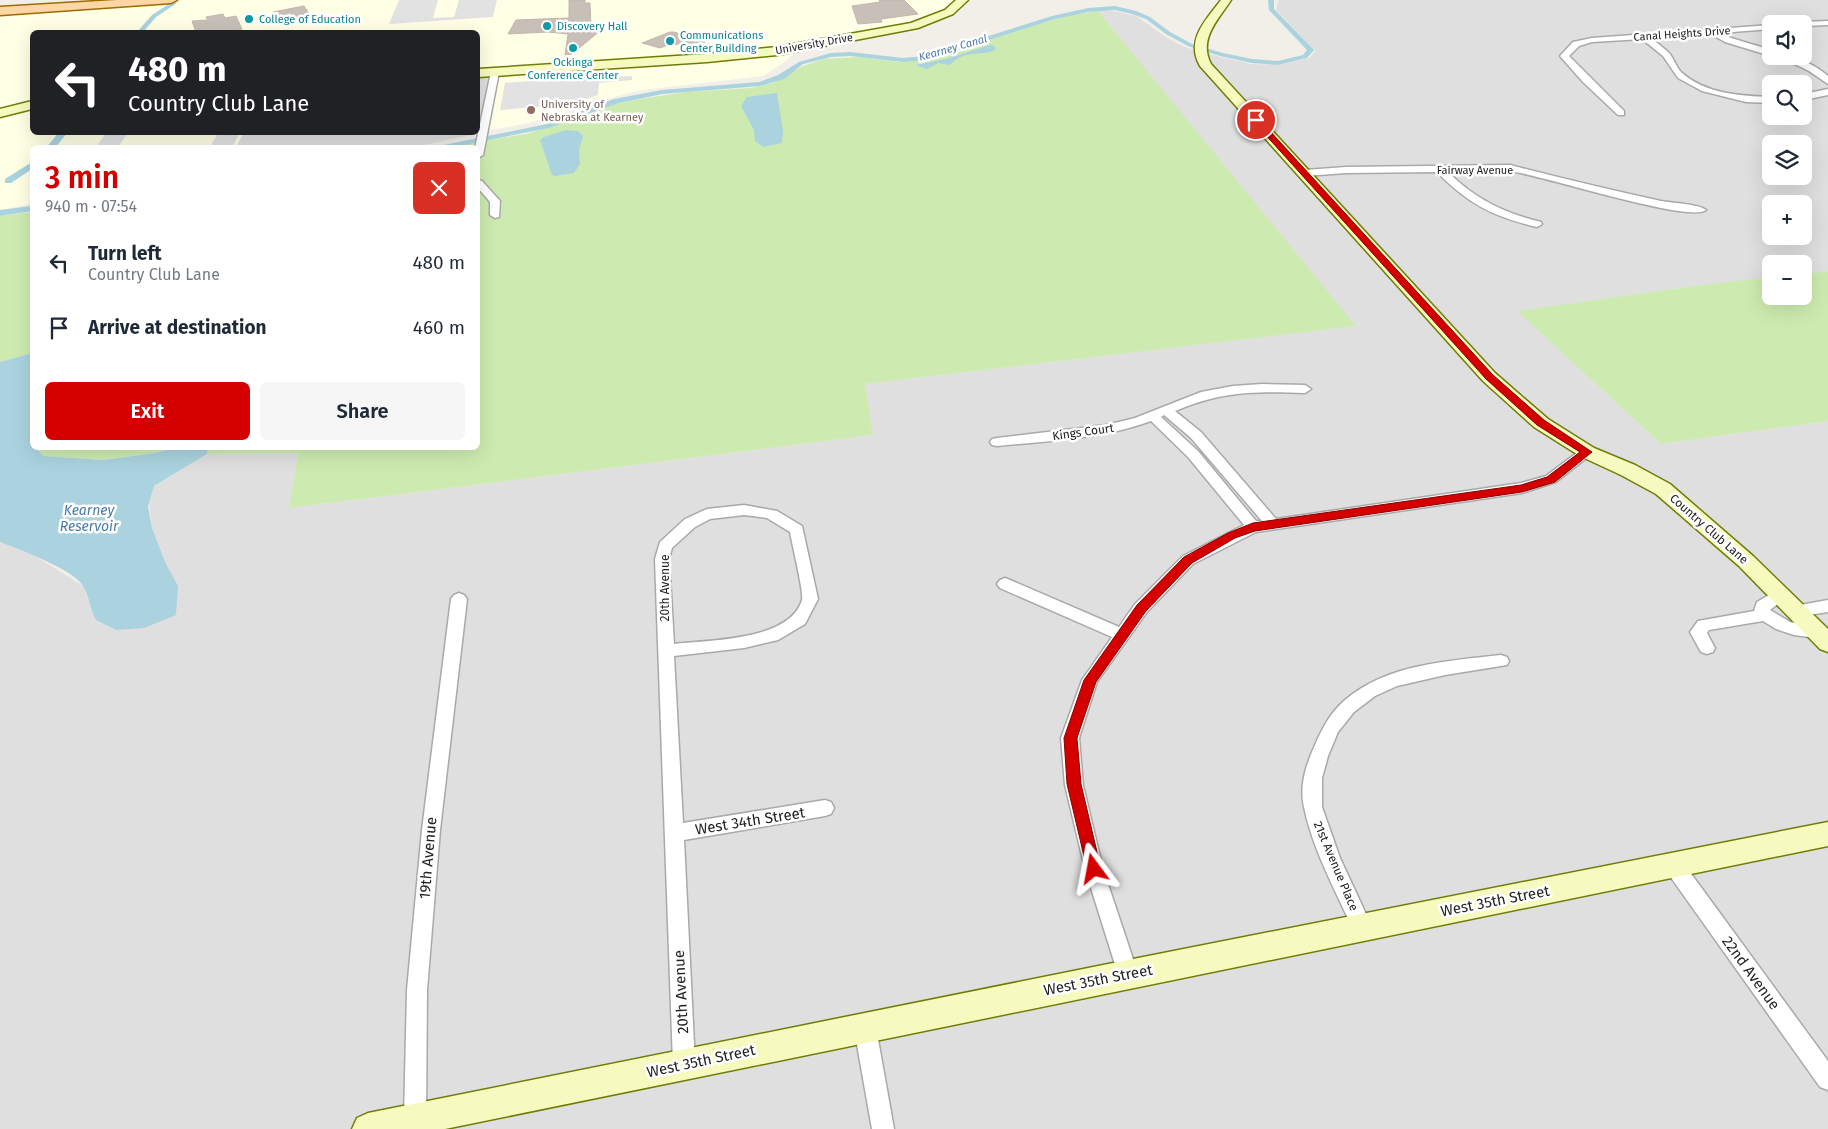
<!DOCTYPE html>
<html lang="en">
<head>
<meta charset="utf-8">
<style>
  body { margin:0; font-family:"Fira Sans",sans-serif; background:#f6f6f7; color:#1f2937; height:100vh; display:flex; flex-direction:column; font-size:19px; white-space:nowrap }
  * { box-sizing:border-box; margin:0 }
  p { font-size:16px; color:#747a83 }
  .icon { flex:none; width:28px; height:28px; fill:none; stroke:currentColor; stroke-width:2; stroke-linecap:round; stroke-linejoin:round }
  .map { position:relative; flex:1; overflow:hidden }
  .drawer { position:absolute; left:30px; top:145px; width:450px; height:305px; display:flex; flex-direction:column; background:#fff; border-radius:8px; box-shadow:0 5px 20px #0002 }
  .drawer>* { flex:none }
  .banner { position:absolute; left:30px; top:30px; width:450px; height:105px; border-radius:8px; box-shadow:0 5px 20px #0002; background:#202124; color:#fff; overflow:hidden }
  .controls { position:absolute; left:1762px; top:15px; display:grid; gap:10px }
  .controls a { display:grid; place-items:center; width:50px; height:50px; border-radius:8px; background:#fff; box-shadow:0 5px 20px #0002; font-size:25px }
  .pin { position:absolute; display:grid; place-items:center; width:42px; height:42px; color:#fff; margin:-21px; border:2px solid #fff; border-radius:50%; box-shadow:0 1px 5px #0007 }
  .me { position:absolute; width:55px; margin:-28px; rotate:347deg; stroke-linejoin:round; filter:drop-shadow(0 0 4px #0008) }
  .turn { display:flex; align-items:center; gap:18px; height:105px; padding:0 15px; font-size:22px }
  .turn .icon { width:65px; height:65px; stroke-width:2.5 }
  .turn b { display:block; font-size:35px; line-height:42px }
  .round { display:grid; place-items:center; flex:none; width:52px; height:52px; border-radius:8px; background:#f6f6f7 }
  .headline { display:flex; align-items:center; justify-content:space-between; height:85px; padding:0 15px }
  h1 { font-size:30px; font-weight:600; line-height:38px; color:#d40000 }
  .primary-button { display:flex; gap:10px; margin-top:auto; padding:10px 15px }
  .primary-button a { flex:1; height:58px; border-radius:8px; background:#d40000; color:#fff; font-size:20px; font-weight:600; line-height:58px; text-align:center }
  .primary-button a+a { background:#f6f6f7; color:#1f2937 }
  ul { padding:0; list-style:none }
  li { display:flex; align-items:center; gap:15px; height:65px; padding:0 15px }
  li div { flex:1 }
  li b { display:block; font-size:19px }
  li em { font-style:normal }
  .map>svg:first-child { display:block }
  .residential { fill:#e0dfdf; fill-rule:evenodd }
  .education { fill:#ffffe5 }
  .grass { fill:#cdebb0 }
  .parking { fill:#e2e2e2 }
  .water { fill:#aad3df }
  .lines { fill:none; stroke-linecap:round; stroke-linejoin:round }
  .canal { fill:#aad3df; fill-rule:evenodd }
  .building { fill:#c7bfb8; stroke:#c4b6ab }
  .street-casing { stroke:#a9a9a9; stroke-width:3 }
  .secondary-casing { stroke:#707d05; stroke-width:3 }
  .primary-casing { stroke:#a06b00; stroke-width:3 }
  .street { fill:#fff; fill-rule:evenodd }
  .secondary { fill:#f7fabf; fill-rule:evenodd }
  .primary { fill:#fcd6a4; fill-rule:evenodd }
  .route { fill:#d40000; stroke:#8a0000 }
  .culture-dot { fill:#0f9aa8; stroke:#fff; stroke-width:2 }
  .education-dot { fill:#8d6e63; stroke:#fff; stroke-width:2 }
  .labels { text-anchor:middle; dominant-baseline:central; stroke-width:5; stroke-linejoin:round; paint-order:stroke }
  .far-culture-label { font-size:11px; fill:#0d838f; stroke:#fff; text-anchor:start }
  .far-street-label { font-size:11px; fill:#222; stroke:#fff }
  .far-water-label { font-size:11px; font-style:italic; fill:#4a7aab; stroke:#fff }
  .far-education-label { font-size:11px; fill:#785e54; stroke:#fff; text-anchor:start }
  .street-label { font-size:12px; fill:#222; stroke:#fff }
  .water-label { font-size:14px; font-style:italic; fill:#4a7aab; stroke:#fff }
  .near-street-label { font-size:15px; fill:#222; stroke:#fff }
</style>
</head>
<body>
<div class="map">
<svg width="1828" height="1129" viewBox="0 0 1828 1129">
  <rect width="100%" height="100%" fill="#f2efe9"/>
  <!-- residential -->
  <g class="residential">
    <path d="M1279,0H1828V271L1804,274V264H1771V278L1686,287L1518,311L1661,444L1828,421V1129H0V542L35,556L83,586L96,620L178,587L166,564L152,528L149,502L154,486L207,454L298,453L289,508L873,435L865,384L1355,326L1195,133L1098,11H1114L1136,16L1167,38L1185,47L1212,55L1251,64L1279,65L1310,58L1315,51L1276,10ZM1771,24H1804V56H1771ZM1771,84H1804V116H1771ZM1771,144H1804V176H1771ZM1771,204H1804V236H1771Z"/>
    <polygon points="485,77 488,79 478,129 478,78"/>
    <polygon points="243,133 477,133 476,134 415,147 236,148"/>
  </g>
  <!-- education -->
  <polygon class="education" points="187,0 955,0 938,13 899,27 806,43 783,63 763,76 642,90 610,98 534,122 486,131 500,71 478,72 478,32 32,32 32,132 243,133 236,147 32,148 32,204 0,210 0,13"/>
  <!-- grass -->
  <g class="grass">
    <polygon points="1098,11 1356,326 865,384 873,435 289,508 298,453 207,454 208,448 478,448 478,148 439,147 526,134 582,117 611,105 640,99 686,92 751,88 773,83 801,67 823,59 858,57 899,62 923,60 953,55 991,39 1065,16"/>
    <polygon points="32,212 32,353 0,362 0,216"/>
    <polygon points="1828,271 1828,421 1661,444 1517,311 1686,287 1771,277 1771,296 1804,296 1804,274"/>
    <polygon points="35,448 174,448 155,453 103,460 44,456"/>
  </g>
  <!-- parking -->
  <g class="parking">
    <polygon points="399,0 438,0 433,18 454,17 459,0 497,0 493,17 389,24"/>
    <polygon points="611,75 612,77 632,76 632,80 599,83 598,95 572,104 500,110 505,83"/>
    <polygon points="106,133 106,132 128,133 118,147 96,147"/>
    <polygon points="218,133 218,132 240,133 232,147 210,147"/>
  </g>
  <!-- water -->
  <g class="water">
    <path d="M990,45L994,46L996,49C983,58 967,47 950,65L938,63L927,69L915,65L946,59Z"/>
    <polygon points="777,93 783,131 782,143 763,147 755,141 754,130 741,106 747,97"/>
    <polygon points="566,130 578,131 583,136 579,150 580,164 574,173 555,176 552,175 540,140 544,137"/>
    <path d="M32,353V448H35L44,456L103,460L155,453L174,448H208L207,454L154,486L148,506L152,528L166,564L178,586L176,615L144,628L116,630L96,620C90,609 89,596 83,586C73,569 20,550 0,542V362Z"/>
  </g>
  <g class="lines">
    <!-- canal -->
    <g class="canal">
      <polygon points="1268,0 1274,0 1274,9 1314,50 1307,58 1278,65 1252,63 1220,56 1188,46 1166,34 1146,19 1132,14 1115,10 1088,12 1055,19 926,60 903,62 850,56 831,57 803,64 784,79 760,86 662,94 619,103 549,128 448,148 429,148 547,124 614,99 662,90 759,82 778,75 799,62 831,53 850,52 903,58 925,56 1052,16 1088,8 1115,6 1136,11 1150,17 1170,32 1192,44 1223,53 1252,59 1278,61 1303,55 1307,50 1269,10"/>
      <polygon points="172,2 177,3 156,17 143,32 137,32 152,15"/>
      <polygon points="59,132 68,132 55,148 46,148"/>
      <polygon points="29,164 32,164 32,169 11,183 5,183 5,179"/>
      <polygon points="32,206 32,211 0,216 0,210"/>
    </g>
  </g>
  <!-- building -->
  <g class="building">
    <polygon points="569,0 585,0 585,3 590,3 591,29 601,30 572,54 565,55 568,34 548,32 508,34 516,20 569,18"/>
    <polygon points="879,0 904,0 918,14 881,19 882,22 858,24 852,6 880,2"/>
    <polygon points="304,6 310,15 279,21 273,12"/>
    <polygon points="223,14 225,18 236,16 242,29 224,32 196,32 192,21 208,20 206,17"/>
    <polygon points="670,32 674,32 705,42 668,45 660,48 642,43"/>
  </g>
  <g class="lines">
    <defs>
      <g id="street">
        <polygon points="1828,21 1828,25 1804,26 1804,24 1800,24 1804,22"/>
        <path d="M1771,25V29L1720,33L1731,38L1771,50V56L1725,42L1711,34L1651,38C1657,43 1664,48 1669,53C1674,59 1676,67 1682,73C1706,94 1741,96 1771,97V103L1746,102L1702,91L1678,78L1663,56L1642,39L1592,42L1579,46L1569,56L1624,111V115H1618L1583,82L1560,56L1573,42L1592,38Z"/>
        <path d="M1778,56C1797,56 1814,64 1828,76V84L1809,71Z"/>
        <polygon points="495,69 499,72 483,155 478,158 478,148 475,148 491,72"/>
        <polygon points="1828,89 1828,95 1804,100 1804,94"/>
        <path d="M1510,165C1560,178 1610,190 1661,201C1672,203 1699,204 1706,210C1692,224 1538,174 1509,171C1490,169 1468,171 1448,172C1475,199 1504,213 1541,222L1542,224L1537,227C1494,217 1468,204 1437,172L1346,173L1305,176L1300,173L1305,170L1346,167Z"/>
        <polygon points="478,180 482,181 500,201 499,217 495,218 490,215 490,202 478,188"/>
        <path d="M1262,384L1305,385L1311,389L1305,393C1256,391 1221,391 1175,411L1201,432L1276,519L1521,483L1546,476L1582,449H1592L1594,452L1556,482L1522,493L1256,532L1193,564L1147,612L1097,682L1079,738L1083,785L1103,869L1138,974L1135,981L1128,984L1121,981L1118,974L1085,869L1065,785L1061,738L1082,680L1112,637L1000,588L997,584L1000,580L1005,578L1010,580L1119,627L1135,604L1183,556L1244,525L1188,457L1151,421C1102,439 1048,441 997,446L992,445L990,442L992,439L997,438L1106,425L1135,418L1201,392L1233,386ZM1164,415L1191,438L1262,521H1256L1198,451L1161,417Z"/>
        <path d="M744,505L777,511L802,526L818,599L805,624L778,640L744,648L674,656L683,823L825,800L831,802L834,808L831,814L825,816L684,840L695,1064L692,1072L684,1075L676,1072L673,1064L655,559L660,542L685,519L707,509ZM744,515L767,518L790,532C792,544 804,592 802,600C790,641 708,640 674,644L669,559L672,548L695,527L710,519Z"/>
        <polygon points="1779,589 1784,591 1787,595 1784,599 1770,610 1790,622 1822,628 1824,632 1822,636 1816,638 1794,635 1776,629 1763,621 1709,630 1707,633 1715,648 1713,652 1707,654 1701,652 1690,632 1698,621 1754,611 1757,602"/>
        <polygon points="459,593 464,595 467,599 440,830 427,990 426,1119 423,1127 418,1129 407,1127 404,1119 407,990 422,830 451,599 454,595"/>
        <polygon points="1828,600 1828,612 1795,617 1789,615 1787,611 1789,607"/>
        <path d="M1501,655L1507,657L1509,661L1507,665L1445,675L1397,686L1375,696L1354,712L1338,732L1328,756L1322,778V807L1340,858L1372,927L1369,934L1362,936L1355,934C1337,893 1313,851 1304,807C1299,786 1306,765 1315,745C1322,729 1330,713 1344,701C1386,664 1448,661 1501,655Z"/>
        <polygon points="1674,857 1681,860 1828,1061 1828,1090 1820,1087 1667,872 1665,866 1667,860"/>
        <polygon points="865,1017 872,1021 876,1028 894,1129 872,1129 854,1028 858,1021"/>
      </g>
      <g id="secondary">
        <polygon points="956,0 968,0 953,14 918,28 777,55 707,62 478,77 478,69 707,54 777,47 911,23 945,10"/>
        <path d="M1221,0H1231C1218,20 1198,39 1211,64L1495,373L1548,419L1594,448L1635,465L1670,484L1753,556L1828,629V652L1820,649L1739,566L1656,494L1621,475L1580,456L1534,427L1483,381L1200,66C1185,40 1206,20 1221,0Z"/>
        <polygon points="32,101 32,109 0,117 0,109"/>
        <polygon points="1828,822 1828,846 445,1129 352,1129 357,1118 368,1113 1128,960"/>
      </g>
      <polygon id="primary" points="117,0 177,0 171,3 0,15 0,7"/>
    </defs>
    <!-- street casing -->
    <use href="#street" class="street-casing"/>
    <!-- secondary casing -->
    <use href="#secondary" class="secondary-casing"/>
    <!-- primary casing -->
    <use href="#primary" class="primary-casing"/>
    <!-- street -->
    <use href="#street" class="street"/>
    <!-- secondary -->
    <use href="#secondary" class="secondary"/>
    <!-- primary -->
    <use href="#primary" class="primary"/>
  </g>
  <!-- route -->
  <polygon class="route" points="1253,118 1258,118 1493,375 1544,420 1592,452 1555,482 1522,492 1255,531 1235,538 1192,563 1146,611 1096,682 1077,738 1081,784 1101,869 1099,874 1094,876 1089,874 1087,869 1067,784 1064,738 1084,680 1137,605 1184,557 1228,533 1253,523 1521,485 1547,477 1580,452 1537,425 1486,379 1253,121"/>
  <!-- markers -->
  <g class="culture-dot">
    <circle cx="249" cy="19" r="5"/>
    <circle cx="547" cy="26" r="5"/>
    <circle cx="670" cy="41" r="5"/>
    <circle cx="573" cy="48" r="5"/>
  </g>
  <circle class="education-dot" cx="531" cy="110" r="5"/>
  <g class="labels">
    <!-- far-culture labels -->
    <g class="far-culture-label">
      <text x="259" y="19">College of Education</text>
      <text x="557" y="26">Discovery Hall</text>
      <text x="680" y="35">Communications<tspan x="680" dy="13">Center Building</tspan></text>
      <text x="573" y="62" text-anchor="middle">Ockinga<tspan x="573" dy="13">Conference Center</tspan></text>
    </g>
    <!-- far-street labels -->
    <g class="far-street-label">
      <text transform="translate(1682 34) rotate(-4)">Canal Heights Drive</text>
      <text transform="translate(814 44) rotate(-10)">University Drive</text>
      <text x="1475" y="170">Fairway Avenue</text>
    </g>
    <!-- far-water labels -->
    <g class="far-water-label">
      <text transform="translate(953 48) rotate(-16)">Kearney Canal</text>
    </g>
    <!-- far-education labels -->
    <g class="far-education-label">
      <text x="541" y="104">University of<tspan x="541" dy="13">Nebraska at Kearney</tspan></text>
    </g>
    <!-- street labels -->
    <g class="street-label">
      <text transform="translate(1083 432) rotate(-8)">Kings Court</text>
      <text transform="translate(1709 529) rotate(41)">Country Club Lane</text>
      <text transform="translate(665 588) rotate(-90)">20th Avenue</text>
      <text transform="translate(1336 866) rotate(67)">21st Avenue Place</text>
    </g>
    <!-- water labels -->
    <g class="water-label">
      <text x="89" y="510">Kearney<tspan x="89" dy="16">Reservoir</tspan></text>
    </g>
    <!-- near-street labels -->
    <g class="near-street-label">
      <text transform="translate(750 821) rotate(-9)">West 34th Street</text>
      <text transform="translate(428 858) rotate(-85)">19th Avenue</text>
      <text transform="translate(1495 901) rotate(-11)">West 35th Street</text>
      <text transform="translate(1751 973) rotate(54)">22nd Avenue</text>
      <text transform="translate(1098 980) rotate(-11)">West 35th Street</text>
      <text transform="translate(681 992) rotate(-93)">20th Avenue</text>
      <text transform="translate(701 1061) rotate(-12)">West 35th Street</text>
    </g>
  </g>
</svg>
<div class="controls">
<a><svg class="icon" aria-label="sound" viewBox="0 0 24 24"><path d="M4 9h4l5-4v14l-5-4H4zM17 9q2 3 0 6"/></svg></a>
<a><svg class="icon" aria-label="search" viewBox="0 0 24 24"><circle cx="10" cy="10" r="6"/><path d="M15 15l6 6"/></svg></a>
<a><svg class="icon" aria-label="layers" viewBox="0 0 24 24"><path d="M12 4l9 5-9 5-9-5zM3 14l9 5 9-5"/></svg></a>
<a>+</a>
<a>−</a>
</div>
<div class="pin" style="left:1256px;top:120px;background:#d93025"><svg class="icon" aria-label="arrive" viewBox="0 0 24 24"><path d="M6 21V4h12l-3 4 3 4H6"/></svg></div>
<svg class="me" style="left:1094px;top:869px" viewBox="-20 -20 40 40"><path d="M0-17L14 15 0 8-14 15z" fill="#d40000" stroke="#fff" stroke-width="4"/></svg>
<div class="banner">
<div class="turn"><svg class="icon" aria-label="left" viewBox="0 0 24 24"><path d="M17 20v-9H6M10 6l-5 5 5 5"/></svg><div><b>480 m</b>Country Club Lane</div></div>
</div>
<section class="drawer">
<div class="headline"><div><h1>3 min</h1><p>940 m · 07:54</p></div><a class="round" style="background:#d93025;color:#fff"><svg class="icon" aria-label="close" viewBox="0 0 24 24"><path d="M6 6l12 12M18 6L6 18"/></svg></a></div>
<ul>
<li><svg class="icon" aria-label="left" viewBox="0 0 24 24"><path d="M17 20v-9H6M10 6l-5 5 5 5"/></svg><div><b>Turn left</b><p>Country Club Lane</p></div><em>480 m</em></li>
<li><svg class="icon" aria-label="arrive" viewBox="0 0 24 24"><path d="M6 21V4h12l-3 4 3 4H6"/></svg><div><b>Arrive at destination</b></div><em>460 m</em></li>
</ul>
<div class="primary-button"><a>Exit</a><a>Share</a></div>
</section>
</div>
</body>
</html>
